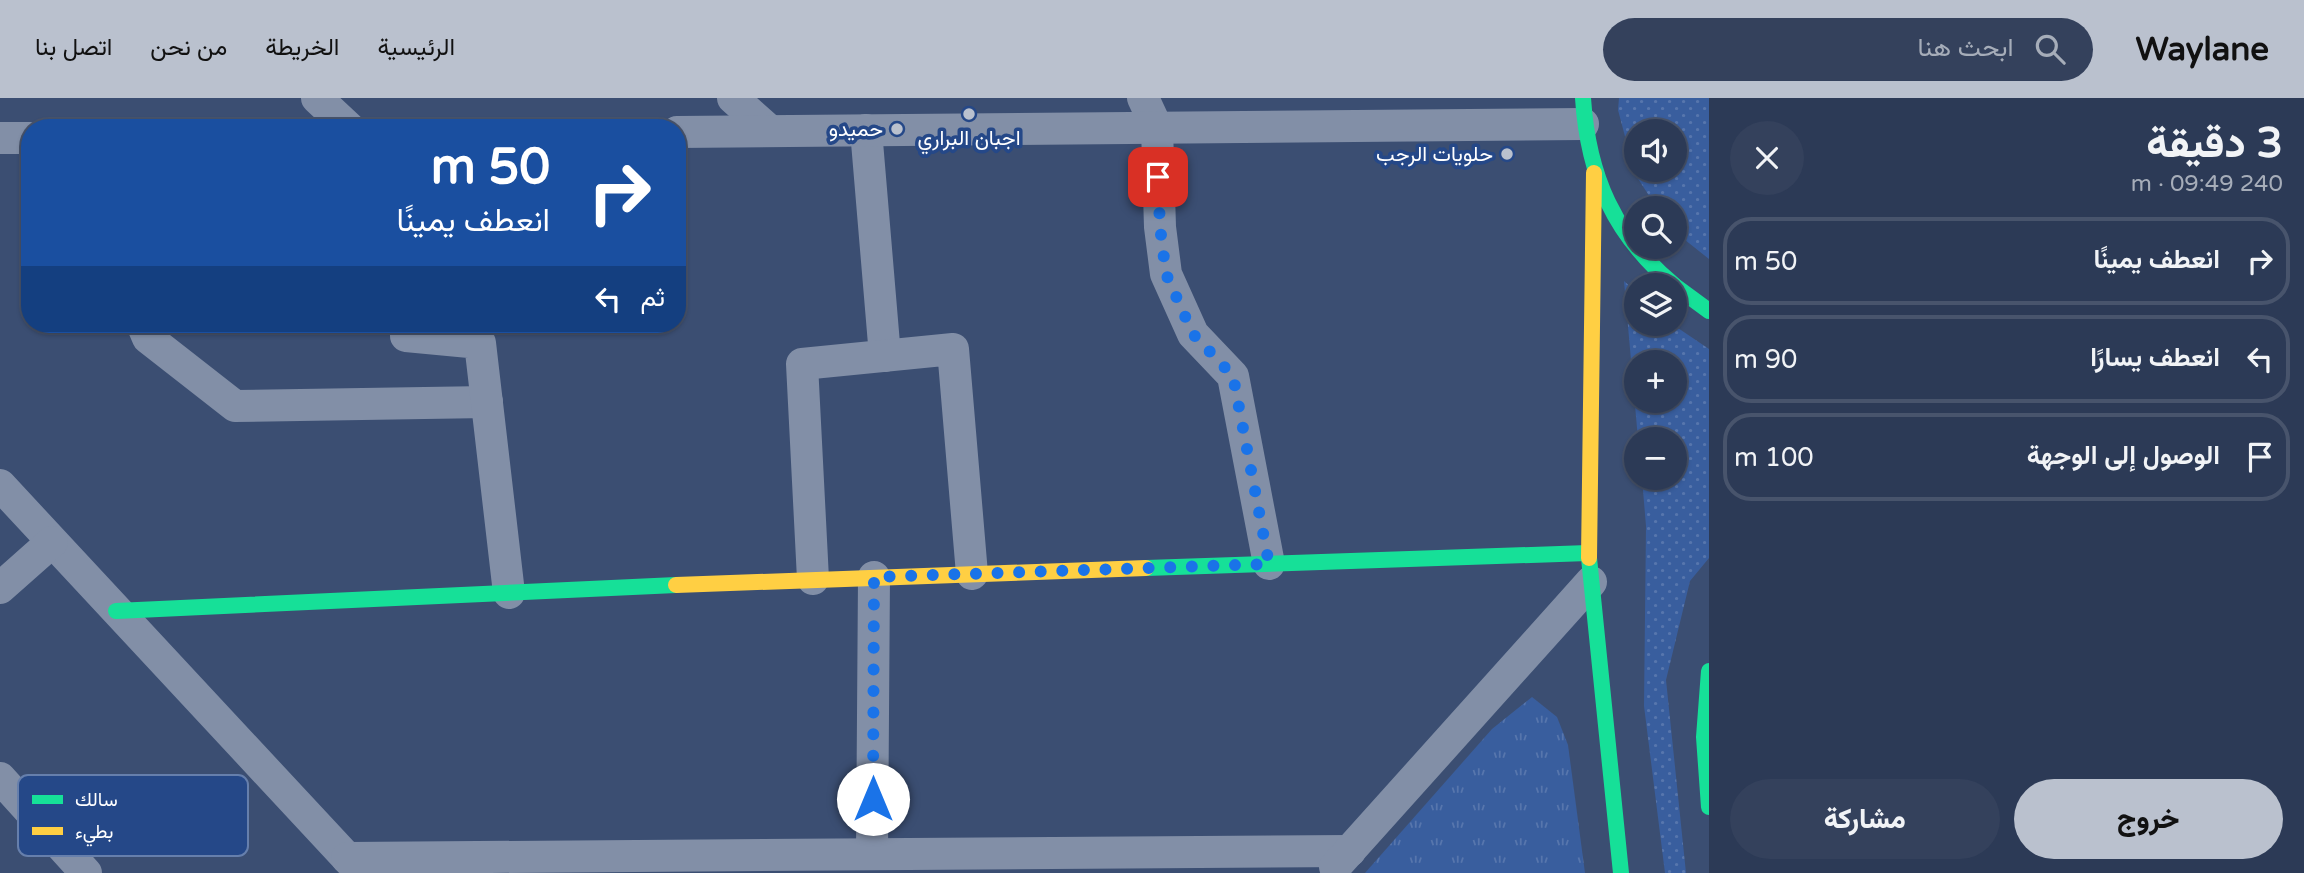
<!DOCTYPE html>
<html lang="ar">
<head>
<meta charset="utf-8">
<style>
  body { margin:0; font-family:"Varela Round",Vazirmatn,sans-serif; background:#34415c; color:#f1f3f6; direction:rtl; height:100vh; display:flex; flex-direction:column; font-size:26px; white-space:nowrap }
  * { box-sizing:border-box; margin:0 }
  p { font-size:23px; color:#a6adb9 }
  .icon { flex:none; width:38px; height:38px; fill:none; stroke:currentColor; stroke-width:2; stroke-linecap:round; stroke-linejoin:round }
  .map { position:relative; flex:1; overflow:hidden; direction:ltr }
  .details { display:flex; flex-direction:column; background:#2c3a56; width:595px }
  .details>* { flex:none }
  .banner { position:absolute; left:21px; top:21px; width:665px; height:214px; border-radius:28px; box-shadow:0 2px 5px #0004,0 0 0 2px #48546c; direction:rtl; background:#1a4fa0; color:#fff; overflow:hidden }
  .controls { position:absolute; left:1624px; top:21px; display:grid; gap:14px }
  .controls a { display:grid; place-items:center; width:63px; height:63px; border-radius:50%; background:#2c3a56; box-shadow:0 2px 5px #0004,0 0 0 2px #48546c; font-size:35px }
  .pin { position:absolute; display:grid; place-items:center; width:60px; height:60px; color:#fff; margin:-30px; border-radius:14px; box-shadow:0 4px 10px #0006 }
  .me { position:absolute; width:77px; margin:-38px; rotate:0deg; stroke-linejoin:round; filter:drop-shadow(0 0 5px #0008) }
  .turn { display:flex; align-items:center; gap:24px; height:147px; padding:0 21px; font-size:32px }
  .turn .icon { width:91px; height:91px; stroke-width:2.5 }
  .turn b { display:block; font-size:49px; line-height:60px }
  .then { display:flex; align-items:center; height:66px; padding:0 21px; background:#0003; gap:14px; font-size:26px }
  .round { display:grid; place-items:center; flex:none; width:74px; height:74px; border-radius:37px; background:#34415c }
  .overview { display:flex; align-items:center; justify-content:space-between; height:119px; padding:0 21px }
  h1 { font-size:42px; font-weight:800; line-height:52px }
  .cta { display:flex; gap:14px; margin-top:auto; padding:14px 21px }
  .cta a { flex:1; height:80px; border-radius:42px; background:#bac1ce; color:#111; font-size:28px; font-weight:800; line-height:80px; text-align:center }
  .cta a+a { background:#34415c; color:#f1f3f6 }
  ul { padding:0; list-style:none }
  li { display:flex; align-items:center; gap:21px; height:88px; margin:0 14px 10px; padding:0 7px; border:4px solid #48546c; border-radius:28px }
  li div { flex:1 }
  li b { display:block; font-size:26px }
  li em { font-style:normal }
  header { display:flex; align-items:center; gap:42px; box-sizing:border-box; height:98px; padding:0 35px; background:#bac1ce; color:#111 }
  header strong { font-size:33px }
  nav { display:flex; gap:38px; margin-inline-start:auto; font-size:24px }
  .search { width:490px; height:63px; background:#34415c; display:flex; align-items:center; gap:18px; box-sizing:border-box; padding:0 24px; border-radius:38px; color:#a6adb9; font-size:26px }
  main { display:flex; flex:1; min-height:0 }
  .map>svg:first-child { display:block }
  .grass { fill:url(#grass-dots); fill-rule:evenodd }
  .park { fill:url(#park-tufts) }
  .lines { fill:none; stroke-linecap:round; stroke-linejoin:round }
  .street { stroke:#828fa7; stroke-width:32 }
  .fast { stroke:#16e098; stroke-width:16 }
  .slow { stroke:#ffcf43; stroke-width:16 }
  .route { stroke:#1a73e8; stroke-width:12; stroke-dasharray:0 21.6 }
  .poi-dot { fill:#bac1ce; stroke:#254888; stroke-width:2.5 }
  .labels { text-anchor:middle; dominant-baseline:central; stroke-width:7; stroke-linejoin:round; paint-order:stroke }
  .poi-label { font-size:21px; fill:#fff; stroke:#254888; text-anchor:end }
  .key { fill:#254888; stroke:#667fac; stroke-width:2 }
  .key-label { font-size:19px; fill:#fff }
</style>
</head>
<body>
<header>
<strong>Waylane</strong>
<div class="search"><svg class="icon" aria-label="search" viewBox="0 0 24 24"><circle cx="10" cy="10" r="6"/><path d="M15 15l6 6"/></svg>ابحث هنا</div>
<nav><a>الرئيسية</a><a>الخريطة</a><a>من نحن</a><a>اتصل بنا</a></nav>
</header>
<main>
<section class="details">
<div class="overview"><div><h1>3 دقيقة</h1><p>240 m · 09:49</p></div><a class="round"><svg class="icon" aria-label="close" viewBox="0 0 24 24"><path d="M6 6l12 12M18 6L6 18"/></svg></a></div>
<ul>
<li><svg class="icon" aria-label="right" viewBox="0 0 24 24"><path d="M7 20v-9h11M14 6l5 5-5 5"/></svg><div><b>انعطف يمينًا</b></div><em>50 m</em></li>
<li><svg class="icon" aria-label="left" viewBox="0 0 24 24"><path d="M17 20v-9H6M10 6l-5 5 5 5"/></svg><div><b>انعطف يسارًا</b></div><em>90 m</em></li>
<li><svg class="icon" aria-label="arrive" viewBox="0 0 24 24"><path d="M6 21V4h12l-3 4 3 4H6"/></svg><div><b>الوصول إلى الوجهة</b></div><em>100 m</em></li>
</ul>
<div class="cta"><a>خروج</a><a>مشاركة</a></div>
</section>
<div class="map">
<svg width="1709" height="775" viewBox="0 0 1709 775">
  <defs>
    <pattern id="grass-dots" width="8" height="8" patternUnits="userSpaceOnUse" patternTransform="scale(1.75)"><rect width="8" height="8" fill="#395e9e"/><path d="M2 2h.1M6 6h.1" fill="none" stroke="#5776ad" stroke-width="1.8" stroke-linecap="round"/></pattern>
    <pattern id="park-tufts" width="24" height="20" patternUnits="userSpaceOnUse" patternTransform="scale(1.75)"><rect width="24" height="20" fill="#395e9e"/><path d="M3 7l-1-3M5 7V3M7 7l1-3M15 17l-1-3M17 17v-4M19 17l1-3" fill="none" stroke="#5776ad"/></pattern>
  </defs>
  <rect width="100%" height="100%" fill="#3b4e72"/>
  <!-- grass -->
  <g class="grass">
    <path d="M1619,0H1709V161L1675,134V110H1657L1635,76L1618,12ZM1636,33H1675V72H1636Z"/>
    <path d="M1624,183L1636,194V226H1672L1709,251V460L1690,483L1666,582L1686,775H1665L1644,608L1646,428L1642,380H1675V341H1638ZM1636,264H1675V303H1636Z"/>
  </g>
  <!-- park -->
  <polygon class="park" points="1532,599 1557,619 1568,647 1585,775 1365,775 1492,631"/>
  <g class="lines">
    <!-- street -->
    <g class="street">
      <polyline points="317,0 349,30"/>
      <polyline points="733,0 770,33"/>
      <polyline points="1143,0 1157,30 1160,129 1166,176 1193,236 1233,278 1269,466"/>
      <polyline points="866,32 885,258"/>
      <polyline points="677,34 1583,26"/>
      <polyline points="0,40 30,40"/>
      <polyline points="142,226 148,240 235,308 487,304"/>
      <polyline points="406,226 406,238 480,245 509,495"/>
      <polyline points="0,387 361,775"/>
      <polyline points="813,481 802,266 953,251 972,476"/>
      <polyline points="0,490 52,444"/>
      <polyline points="0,680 86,775"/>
      <polyline points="872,756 874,479"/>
      <polyline points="347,760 1350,753"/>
      <polyline points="1335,769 1591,484"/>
    </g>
    <!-- fast -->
    <g class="fast">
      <path d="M1583,0C1588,78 1614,137 1674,187"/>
      <polyline points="1675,188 1709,213"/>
      <polyline points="1589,460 1621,775"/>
      <polyline points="1146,470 1588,455"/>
      <polyline points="116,513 676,487"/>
      <polyline points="1709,573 1704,639 1709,709"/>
    </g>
    <!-- slow -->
    <g class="slow">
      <polyline points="1589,460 1594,75"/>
      <polyline points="676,487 1146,470"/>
    </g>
  </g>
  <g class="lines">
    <!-- route -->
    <polyline class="route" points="873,701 874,479 1269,466 1233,278 1193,236 1166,176 1160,129 1158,79"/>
  </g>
  <!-- markers -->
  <g class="poi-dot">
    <circle cx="969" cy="16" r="7"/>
    <circle cx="897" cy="31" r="7"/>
    <circle cx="1507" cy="56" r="7"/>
  </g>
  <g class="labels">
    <!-- poi labels -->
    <g class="poi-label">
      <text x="883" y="31">حميدو</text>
      <text x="969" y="40" text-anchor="middle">اجبان البراري</text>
      <text x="1493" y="56">حلويات الرجب</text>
    </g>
  </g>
  <!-- legend -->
  <rect x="18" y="677" width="230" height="81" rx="10" class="key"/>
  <rect x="32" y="697" width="31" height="9" fill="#16e098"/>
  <rect x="32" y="729" width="31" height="8" fill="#ffcf43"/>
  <g class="key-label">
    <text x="75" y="708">سالك</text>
    <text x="75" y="740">بطيء</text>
  </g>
</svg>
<div class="controls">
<a><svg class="icon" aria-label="sound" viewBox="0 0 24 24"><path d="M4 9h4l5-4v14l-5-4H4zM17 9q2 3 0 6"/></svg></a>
<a><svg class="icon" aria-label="search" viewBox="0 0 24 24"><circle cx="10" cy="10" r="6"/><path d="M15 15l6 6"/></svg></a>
<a><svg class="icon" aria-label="layers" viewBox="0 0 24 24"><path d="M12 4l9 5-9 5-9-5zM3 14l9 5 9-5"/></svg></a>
<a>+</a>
<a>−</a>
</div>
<div class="pin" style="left:1158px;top:79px;background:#d93025"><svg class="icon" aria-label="arrive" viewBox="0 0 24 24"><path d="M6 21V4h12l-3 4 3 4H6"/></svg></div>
<svg class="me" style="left:873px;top:701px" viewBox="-20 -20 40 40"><circle r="19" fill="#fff"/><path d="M0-13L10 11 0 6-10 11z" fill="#1a73e8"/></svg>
<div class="banner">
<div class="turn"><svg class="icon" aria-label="right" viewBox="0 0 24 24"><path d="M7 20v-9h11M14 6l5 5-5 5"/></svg><div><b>50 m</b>انعطف يمينًا</div></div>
<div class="then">ثم<svg class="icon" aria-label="left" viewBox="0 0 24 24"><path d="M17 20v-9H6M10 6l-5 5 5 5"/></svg></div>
</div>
</div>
</main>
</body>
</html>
